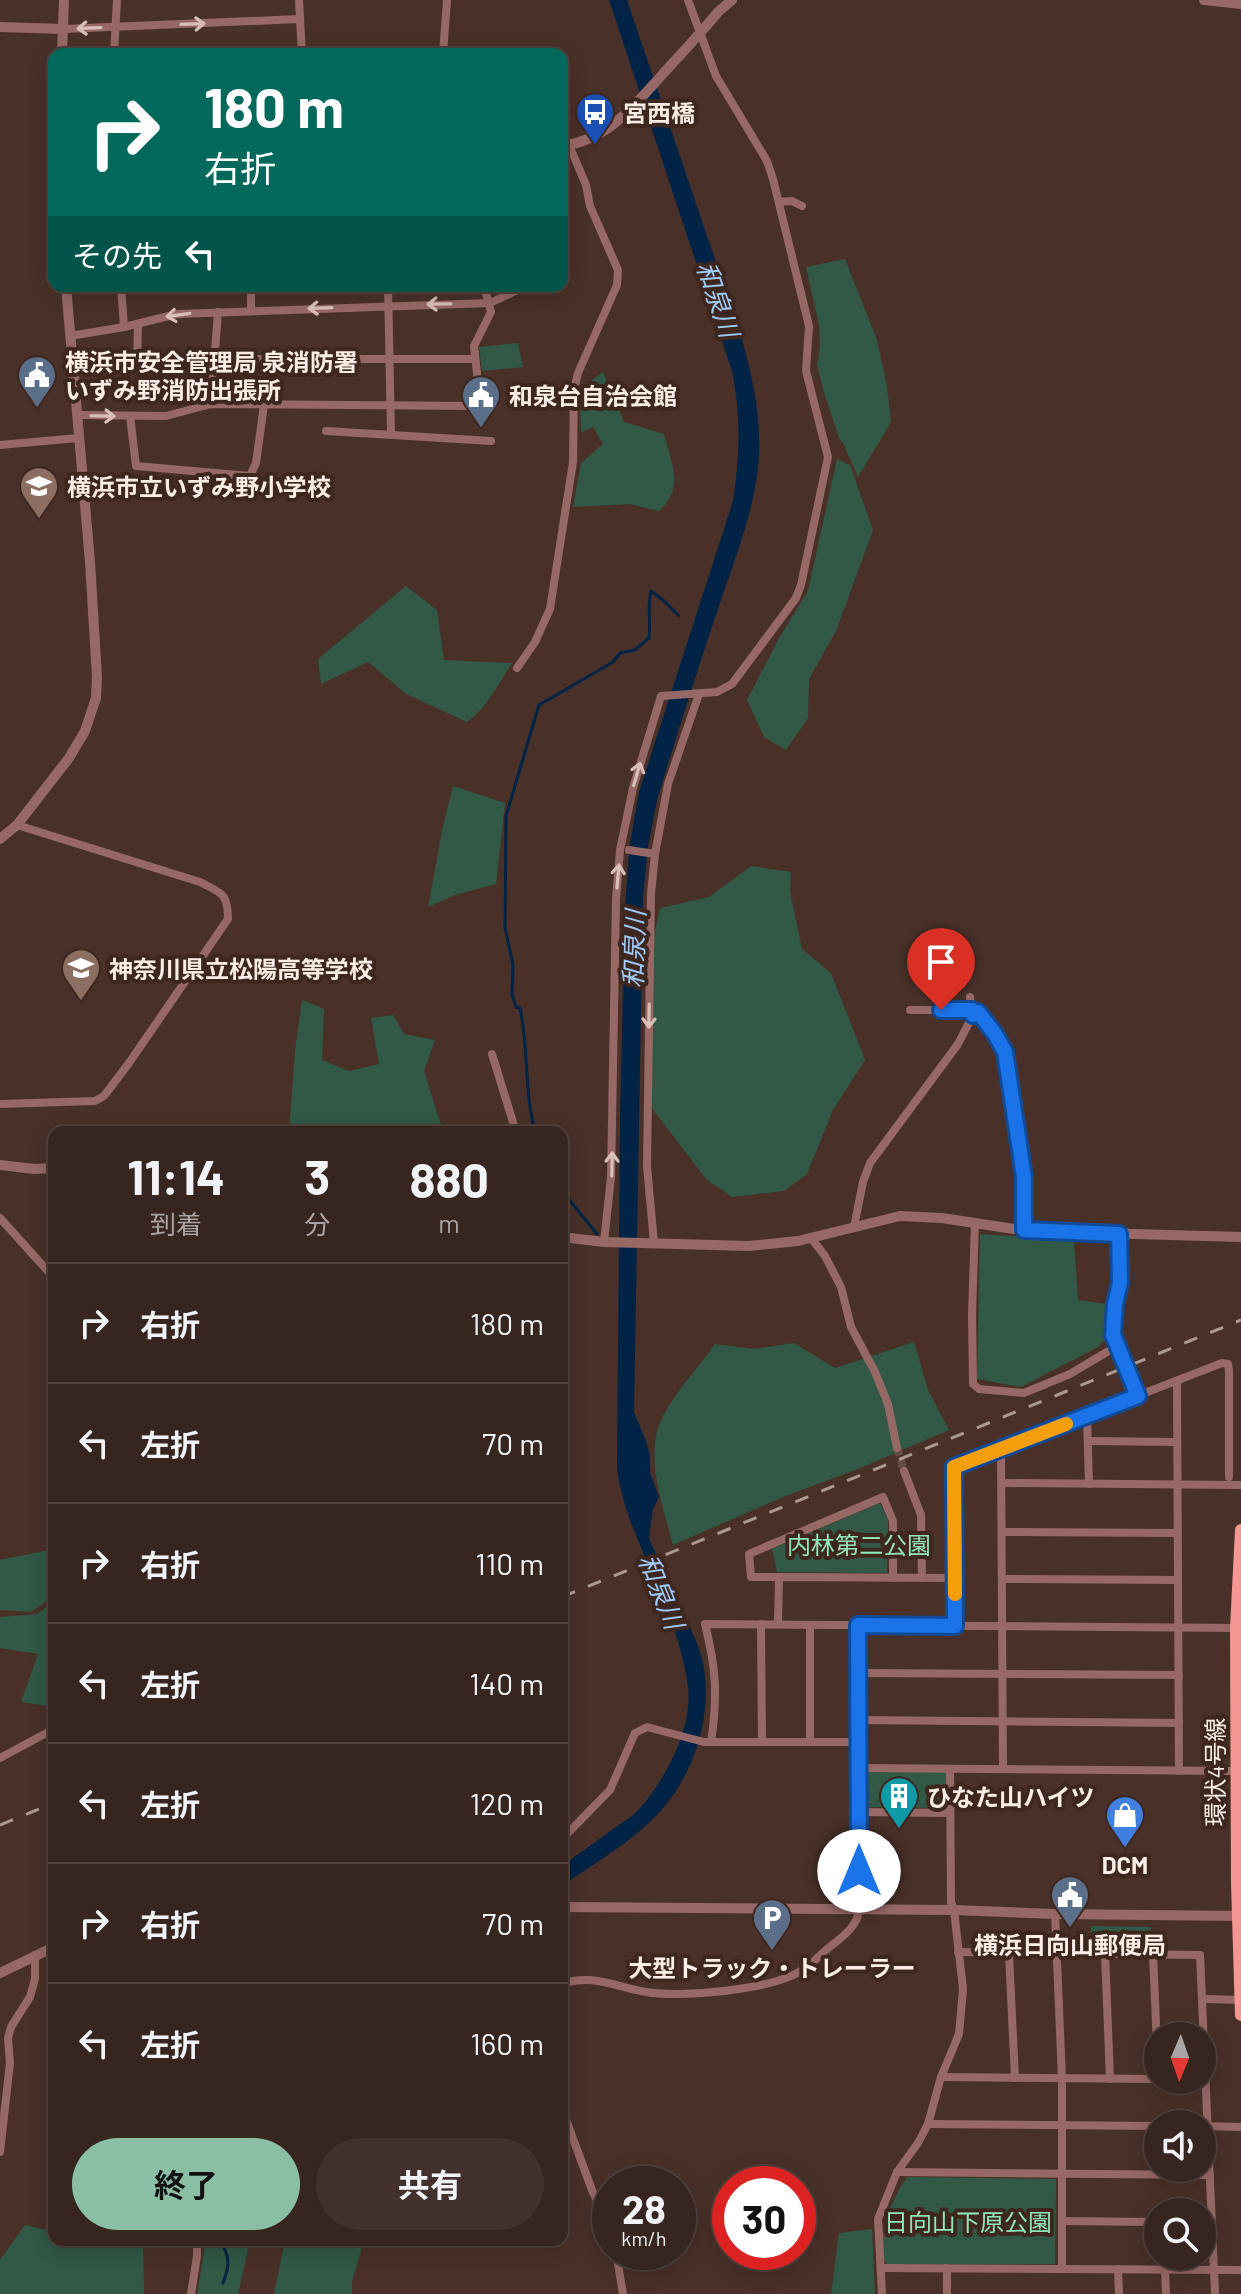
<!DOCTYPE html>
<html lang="ja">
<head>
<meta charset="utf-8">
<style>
  body { margin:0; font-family:Barlow,"Noto Sans JP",sans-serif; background:#42312c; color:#f1f3f6; height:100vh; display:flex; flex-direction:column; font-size:30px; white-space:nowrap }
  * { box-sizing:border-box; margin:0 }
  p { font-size:26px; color:#aaa5a4 }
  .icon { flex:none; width:44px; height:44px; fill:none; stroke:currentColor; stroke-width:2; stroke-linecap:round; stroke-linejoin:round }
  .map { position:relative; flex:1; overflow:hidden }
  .panel { position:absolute; left:48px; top:1126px; width:520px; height:1120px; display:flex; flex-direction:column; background:#37251f; border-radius:16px; box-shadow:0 4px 20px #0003,0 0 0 2px #51423d }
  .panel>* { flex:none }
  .guide { position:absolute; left:48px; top:48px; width:520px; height:244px; border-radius:16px; box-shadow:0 4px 20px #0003,0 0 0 2px #51423d; background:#00695c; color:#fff; overflow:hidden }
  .needle { width:52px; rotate:182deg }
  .buttons { position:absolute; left:1144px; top:2022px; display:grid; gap:16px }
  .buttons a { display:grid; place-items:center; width:72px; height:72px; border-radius:50%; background:#37251f; box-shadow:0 4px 20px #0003,0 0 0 2px #51423d; font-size:40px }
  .speed { position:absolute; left:592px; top:2166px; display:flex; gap:16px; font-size:40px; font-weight:700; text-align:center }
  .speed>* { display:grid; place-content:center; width:104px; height:104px; border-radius:50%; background:#37251f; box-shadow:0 4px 20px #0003,0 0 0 2px #51423d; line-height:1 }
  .speed small { font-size:20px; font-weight:400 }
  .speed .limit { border:12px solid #d22; background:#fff; color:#111 }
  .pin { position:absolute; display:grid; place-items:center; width:68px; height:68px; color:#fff; margin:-82px -34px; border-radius:50% 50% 50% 0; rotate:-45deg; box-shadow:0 0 8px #0007 }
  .pin .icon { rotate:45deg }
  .me { position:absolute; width:88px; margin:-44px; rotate:0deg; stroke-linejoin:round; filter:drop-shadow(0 0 6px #0008) }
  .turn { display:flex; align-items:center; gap:28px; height:168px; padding:0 24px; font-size:36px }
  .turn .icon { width:104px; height:104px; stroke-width:2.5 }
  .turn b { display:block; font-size:56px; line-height:68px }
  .then { display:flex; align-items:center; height:76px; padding:0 24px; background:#0003; gap:16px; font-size:30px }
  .eta { display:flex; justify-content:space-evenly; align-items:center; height:136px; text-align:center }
  .eta b { font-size:48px; font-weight:700; line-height:56px }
  .primary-button { display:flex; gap:16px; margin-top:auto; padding:16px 24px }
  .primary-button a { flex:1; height:92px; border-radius:48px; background:#8abfa5; color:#111; font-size:32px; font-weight:700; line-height:92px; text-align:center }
  .primary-button a+a { background:#42312c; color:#f1f3f6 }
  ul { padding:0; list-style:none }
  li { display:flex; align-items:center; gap:24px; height:120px; padding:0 24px; border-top:2px solid #51423d }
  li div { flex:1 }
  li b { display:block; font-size:30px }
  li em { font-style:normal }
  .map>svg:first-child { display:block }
  .green { fill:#315945 }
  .water { fill:#012345 }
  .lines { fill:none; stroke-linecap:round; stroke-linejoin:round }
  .stream { stroke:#012345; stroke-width:3 }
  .minor-tunnel { stroke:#644d46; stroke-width:8; stroke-dasharray:8 4; stroke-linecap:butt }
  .minor { stroke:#976966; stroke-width:8 }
  .tertiary { stroke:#976966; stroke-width:10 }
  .primary { stroke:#f59792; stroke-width:12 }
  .rail { stroke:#ac9992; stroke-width:3; stroke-dasharray:14 14; stroke-linecap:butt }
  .minor-bridge { stroke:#976966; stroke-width:8 }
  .oneway { stroke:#d9bfba }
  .route-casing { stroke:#114b97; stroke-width:20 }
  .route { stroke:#1a73e8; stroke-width:14 }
  .slow { stroke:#f59e0b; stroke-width:14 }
  .labels { text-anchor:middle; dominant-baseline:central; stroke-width:8; stroke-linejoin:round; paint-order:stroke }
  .poi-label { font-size:24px; font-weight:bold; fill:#fdede7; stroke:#3e271f; text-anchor:start }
  .park-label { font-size:24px; fill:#90e5b9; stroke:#3e271f }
  .street-label { font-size:24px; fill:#fdede7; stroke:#3e271f }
  .water-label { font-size:26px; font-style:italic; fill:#9fcbfc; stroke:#3e271f }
</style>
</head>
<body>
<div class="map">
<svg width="1241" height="2294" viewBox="0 0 1241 2294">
  <rect width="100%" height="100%" fill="#493129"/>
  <!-- green -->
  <g class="green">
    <polygon points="845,259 877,340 887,387 891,422 858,477 843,443 840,440 825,396 817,365 820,347 819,325 806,267"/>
    <polygon points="518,343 523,367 482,371 479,347"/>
    <path d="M603,372L624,422L664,434C671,463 685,488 659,511L630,504L573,507L581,463L603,444L593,427L581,432L580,389Z"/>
    <polygon points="837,459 850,465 873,530 836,631 809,679 808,718 786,750 764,737 747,700 779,638 808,591"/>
    <path d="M406,586L437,610L444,660L512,663C498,684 487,708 467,722L406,694L368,662L321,684L318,659Z"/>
    <polygon points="453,786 505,803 496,884 455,895 428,907 443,826"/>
    <polygon points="751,866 791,872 790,891 802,949 831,973 865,1060 833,1110 807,1174 784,1191 732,1197 706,1179 651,1107 648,963 660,908 709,897"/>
    <polygon points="302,1000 324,1009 322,1060 349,1071 379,1064 371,1018 393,1015 404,1034 435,1040 424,1071 440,1122 447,1132 289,1132 295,1051"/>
    <polygon points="980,1234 1074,1240 1078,1300 1107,1304 1104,1340 1098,1347 1021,1387 977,1379"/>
    <path d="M914,1342L928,1390L949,1430L858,1469L783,1497L673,1545C663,1506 643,1454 663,1416C676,1391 699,1367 715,1344L754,1349L794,1343L835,1368Z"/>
    <polygon points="880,1503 888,1520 887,1573 777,1572 772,1549"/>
    <polygon points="54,1549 54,1596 31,1612 0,1610 0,1560"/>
    <polygon points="54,1600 54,1707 21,1702 38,1654 0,1648 0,1617 38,1614"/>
    <polygon points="862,1772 946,1772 946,1808 862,1807"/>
    <polygon points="1091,1926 1151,1927 1151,1950 1091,1949"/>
    <path d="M907,2177L1056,2179L1055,2264H887L880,2257C881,2229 891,2200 907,2177Z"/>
    <polygon points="25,2225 54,2232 54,2240 143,2240 144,2294 0,2294 0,2260"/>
    <polygon points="872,2229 875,2294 831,2294 839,2233"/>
    <polygon points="206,2240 250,2240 238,2294 197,2294"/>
    <polygon points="285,2240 364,2240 352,2281 352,2294 274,2294"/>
  </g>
  <!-- water -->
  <path class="water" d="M609,0H627L741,336C752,375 761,414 759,456C756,507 736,555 720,603C698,668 677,734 657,800L648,846L643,898L634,1412L646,1441L650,1455V1473L659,1497L653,1509L649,1538L679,1610L683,1611C690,1628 699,1645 703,1663C713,1712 696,1769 664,1807C637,1839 596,1862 562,1886V1866C580,1853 598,1840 616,1827C624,1821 634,1816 640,1808C666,1779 693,1727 688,1687C684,1650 666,1605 651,1571C636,1535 622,1507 617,1468L620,1118L625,908L629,850L639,792L733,501C740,456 741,415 732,371Z"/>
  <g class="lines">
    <!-- stream -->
    <g class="stream">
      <path d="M535,1132C524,1091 529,1050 520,1008L516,1007L512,994L513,965L505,928L506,816L539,705L613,662L620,653L635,650L649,638C651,622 647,607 651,591L663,600L679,616"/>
      <polyline points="562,1191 597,1234"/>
      <path d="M220,2240C230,2257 230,2265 223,2283"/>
    </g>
    <!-- minor-tunnel -->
    <polyline class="minor-tunnel" points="897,1448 904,1471"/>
    <!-- minor -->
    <g class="minor">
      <polyline points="299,0 302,54"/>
      <polyline points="63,29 299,19"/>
      <polyline points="114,54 117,0"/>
      <polyline points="443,54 447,0"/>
      <polyline points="779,202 792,201 802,206"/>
      <polyline points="121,286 124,327"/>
      <polyline points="251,286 251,311"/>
      <polyline points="388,286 391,434"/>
      <polyline points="70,336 124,327 177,314 490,303 526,286"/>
      <polyline points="215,359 475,359"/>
      <polyline points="73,371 137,368 138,324"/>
      <polyline points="211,404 218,312"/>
      <polyline points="77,415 166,416 211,404 477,406 480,401 474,346 491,312 484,286"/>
      <polyline points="130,416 136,466 250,476 256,463 264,405"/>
      <polyline points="326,431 491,441"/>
      <polyline points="0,445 78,438"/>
      <polyline points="517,668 535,642 550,609 573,462 574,389 578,373 617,285 618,270 590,206 586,185 569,145"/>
      <polyline points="629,850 655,854"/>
      <polyline points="970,997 972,1014"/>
      <polyline points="910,1010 972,1010"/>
      <polyline points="492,1054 516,1132"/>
      <path d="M0,1104L95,1101L104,1096L129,1063L228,919C228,893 221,893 200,882L17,825"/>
      <polyline points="0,1218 54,1278"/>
      <path d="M975,1222L972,1314L973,1384L979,1389L1024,1393L1070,1374L1117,1346C1109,1323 1119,1303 1120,1281C1121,1265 1120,1249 1119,1234"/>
      <polyline points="854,1227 863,1182 870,1163 958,1044 973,1015 978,1012 995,1034 1005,1052 1024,1177 1024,1230"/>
      <polyline points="811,1238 825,1256 841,1287 851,1327 875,1372 888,1404 897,1448"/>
      <polyline points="604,1242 611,1177 616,899 620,850 633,788 661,696 717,692 732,684 796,598 801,585 828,457 806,371 809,326 773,179 767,161 716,76 688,0"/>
      <polyline points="654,1243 647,1166 651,894 655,854 668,784 699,694"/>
      <polyline points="1177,1381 1179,1771"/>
      <polyline points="1087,1416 1089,1484"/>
      <polyline points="1088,1441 1177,1442"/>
      <polyline points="1001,1449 1003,1769"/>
      <polyline points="904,1471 921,1515 922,1578"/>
      <polyline points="1002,1483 1241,1485"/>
      <polyline points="1002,1532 1178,1533"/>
      <polyline points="779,1577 751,1577 749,1554 883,1497 893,1521 893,1578"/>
      <polyline points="1002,1579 1178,1580"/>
      <polyline points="761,1624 762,1742"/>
      <polyline points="778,1624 779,1577 954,1578"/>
      <polyline points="810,1625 810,1742"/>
      <polyline points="955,1626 954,1467 1222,1363 1228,1364 1229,1370 1229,1477"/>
      <polyline points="858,1673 1179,1675"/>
      <polyline points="858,1720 1179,1723"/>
      <path d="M711,1742C718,1696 716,1668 705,1624L1236,1628"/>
      <polyline points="0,1758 54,1729"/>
      <polyline points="858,1768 1236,1771"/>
      <polyline points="859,1812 950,1813"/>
      <polyline points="562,1839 610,1790 635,1733 647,1727 704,1742 858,1742"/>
      <polyline points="1055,1914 1062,2078 1062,2269"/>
      <polyline points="958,1952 1200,1955 1215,2294"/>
      <polyline points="1009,1954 1015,2078"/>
      <polyline points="1105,1954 1110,2079"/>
      <polyline points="1153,1954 1158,2071"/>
      <path d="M562,1984C592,1973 616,1987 646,1992C681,1998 773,1990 802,1970C811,1965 818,1957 826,1950C839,1939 858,1928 859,1909L858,1625"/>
      <polyline points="1203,1999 1241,2000"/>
      <polyline points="941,2077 1158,2079"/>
      <polyline points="562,2109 592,2190 610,2230"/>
      <polyline points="928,2124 1158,2126"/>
      <polyline points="1202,2126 1241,2127"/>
      <polyline points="0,2152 10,2063 8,2038 11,2027 30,1997 35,1979 35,1955"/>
      <polyline points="897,2172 1210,2175"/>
      <polyline points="1062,2221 1158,2222"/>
      <polyline points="616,2252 623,2294"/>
      <polyline points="882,2268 1241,2270"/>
      <polyline points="1118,2269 1119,2294"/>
      <polyline points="1165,2269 1166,2294"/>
      <polyline points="191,2294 197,2256 197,2240"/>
      <polyline points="882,2294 878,2219 897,2172 918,2143 928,2124 941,2077 959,2034 963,1989 954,1910 951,1902 950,1769"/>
      <polyline points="947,2294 947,2268"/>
    </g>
    <!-- tertiary -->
    <g class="tertiary">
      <polyline points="1204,0 1241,4"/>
      <polyline points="0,27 63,29"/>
      <polyline points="62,54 64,0"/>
      <path d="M562,146C607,140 632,108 661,76C680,55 700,34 718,12L732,0"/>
      <polyline points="0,839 17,825 69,758 85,731 96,698 97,677 90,562 66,286"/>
      <polyline points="0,1165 34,1169 54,1168"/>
      <polyline points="562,1237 604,1242 749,1246 798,1241 900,1216 942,1218 1027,1231 1241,1237"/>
      <polyline points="562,1907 954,1910 1055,1914 1241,1916"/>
      <polyline points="0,1973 54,1947"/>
    </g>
    <!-- primary -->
    <polyline class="primary" points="1241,1530 1236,1628 1237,1883 1241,2015"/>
    <!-- rail -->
    <g class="rail">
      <polyline points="562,1597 1241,1320"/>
      <polyline points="0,1825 54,1803"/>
    </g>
    <!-- minor-bridge -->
    <polyline class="minor-bridge" points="1117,1346 1138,1396"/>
  </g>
  <!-- one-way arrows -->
  <defs><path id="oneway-shaft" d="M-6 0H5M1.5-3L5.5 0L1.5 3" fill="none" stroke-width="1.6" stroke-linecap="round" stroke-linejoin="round" transform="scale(2)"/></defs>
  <g class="oneway">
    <use href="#oneway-shaft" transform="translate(193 24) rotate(-2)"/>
    <use href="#oneway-shaft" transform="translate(89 28) rotate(178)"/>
    <use href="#oneway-shaft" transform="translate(439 304) rotate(179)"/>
    <use href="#oneway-shaft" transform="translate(320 308) rotate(178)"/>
    <use href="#oneway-shaft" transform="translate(178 315) rotate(172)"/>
    <use href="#oneway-shaft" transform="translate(103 416) rotate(1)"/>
    <use href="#oneway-shaft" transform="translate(637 774) rotate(-74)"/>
    <use href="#oneway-shaft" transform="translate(618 876) rotate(-85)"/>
    <use href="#oneway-shaft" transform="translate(649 1016) rotate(91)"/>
    <use href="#oneway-shaft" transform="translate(612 1164) rotate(-89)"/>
  </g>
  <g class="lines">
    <defs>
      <polyline id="route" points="859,1871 858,1625 955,1626 954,1467 1138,1396 1113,1335 1115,1304 1120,1283 1119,1234 1024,1230 1024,1177 1005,1052 995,1034 978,1012 973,1015 972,1010 941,1010"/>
    </defs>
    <!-- route casing -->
    <use href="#route" class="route-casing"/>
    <!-- route -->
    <use href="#route" class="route"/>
    <!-- slow -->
    <polyline class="slow" points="955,1594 954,1467 1066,1424"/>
  </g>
  <!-- icons -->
  <defs>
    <symbol id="bus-pin" viewBox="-11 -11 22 30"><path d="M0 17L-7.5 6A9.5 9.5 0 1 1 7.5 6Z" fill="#1a4fb4" stroke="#3e271f"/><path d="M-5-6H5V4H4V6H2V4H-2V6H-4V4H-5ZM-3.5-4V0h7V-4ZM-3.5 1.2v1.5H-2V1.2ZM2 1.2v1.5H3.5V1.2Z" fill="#fff"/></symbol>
    <symbol id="civic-pin" viewBox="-11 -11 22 30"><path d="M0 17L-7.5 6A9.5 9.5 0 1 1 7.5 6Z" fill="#5c6f8a" stroke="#3e271f"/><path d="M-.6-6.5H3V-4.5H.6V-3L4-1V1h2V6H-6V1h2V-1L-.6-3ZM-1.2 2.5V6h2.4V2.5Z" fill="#fff"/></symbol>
    <symbol id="school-pin" viewBox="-11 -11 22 30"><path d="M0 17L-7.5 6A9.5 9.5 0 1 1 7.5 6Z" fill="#8d6e63" stroke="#3e271f"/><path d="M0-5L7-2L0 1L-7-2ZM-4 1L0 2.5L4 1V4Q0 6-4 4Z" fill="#fff"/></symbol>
    <symbol id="building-pin" viewBox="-11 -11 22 30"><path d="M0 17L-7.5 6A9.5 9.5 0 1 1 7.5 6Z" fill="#0f9aa8" stroke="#3e271f"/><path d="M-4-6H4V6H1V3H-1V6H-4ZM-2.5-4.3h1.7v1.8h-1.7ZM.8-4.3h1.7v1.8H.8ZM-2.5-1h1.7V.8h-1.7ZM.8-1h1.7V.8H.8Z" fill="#fff"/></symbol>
    <symbol id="shop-pin" viewBox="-11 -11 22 30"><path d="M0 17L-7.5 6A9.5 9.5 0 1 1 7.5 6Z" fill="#3f7fe0" stroke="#3e271f"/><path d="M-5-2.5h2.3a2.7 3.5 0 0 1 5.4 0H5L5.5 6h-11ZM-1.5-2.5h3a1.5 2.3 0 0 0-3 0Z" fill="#fff"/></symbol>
    <symbol id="parking-pin" viewBox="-11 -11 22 30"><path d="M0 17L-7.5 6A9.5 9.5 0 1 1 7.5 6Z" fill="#5c6f8a" stroke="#3e271f"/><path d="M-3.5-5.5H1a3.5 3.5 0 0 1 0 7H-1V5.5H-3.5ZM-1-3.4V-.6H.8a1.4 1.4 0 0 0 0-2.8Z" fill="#fff"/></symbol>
  </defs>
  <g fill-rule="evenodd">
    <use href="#bus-pin" x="573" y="90" width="44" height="60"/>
    <use href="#civic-pin" x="15" y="353" width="44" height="60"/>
    <use href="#civic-pin" x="459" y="373" width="44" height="60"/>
    <use href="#school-pin" x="17" y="464" width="44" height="60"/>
    <use href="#school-pin" x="59" y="946" width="44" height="60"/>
    <use href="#building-pin" x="877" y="1774" width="44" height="60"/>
    <use href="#shop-pin" x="1103" y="1793" width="44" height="60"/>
    <use href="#civic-pin" x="1048" y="1873" width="44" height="60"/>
    <use href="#parking-pin" x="750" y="1896" width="44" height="60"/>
  </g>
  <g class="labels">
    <!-- poi labels -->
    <g class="poi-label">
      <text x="623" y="112">宮西橋</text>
      <text x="65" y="361">横浜市安全管理局 泉消防署<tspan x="65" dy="28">いずみ野消防出張所</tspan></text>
      <text x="509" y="395">和泉台自治会館</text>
      <text x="67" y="486">横浜市立いずみ野小学校</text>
      <text x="109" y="968">神奈川県立松陽高等学校</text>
      <text x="927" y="1796">ひなた山ハイツ</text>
      <text x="1125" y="1864" text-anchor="middle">DCM</text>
      <text x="1070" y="1944" text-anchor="middle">横浜日向山郵便局</text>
      <text x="772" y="1967" text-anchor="middle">大型トラック・トレーラー</text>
    </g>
    <!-- park labels -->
    <g class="park-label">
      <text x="859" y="1544">内林第二公園</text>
      <text x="968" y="2221">日向山下原公園</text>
    </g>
    <!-- street labels -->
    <g class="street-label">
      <text transform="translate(1214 1772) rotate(-90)">環状4号線</text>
    </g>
    <!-- water labels -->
    <g class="water-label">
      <text transform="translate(719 299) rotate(71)">和泉川</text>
      <text transform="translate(633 949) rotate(-88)">和泉川</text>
      <text transform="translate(662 1591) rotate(68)">和泉川</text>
    </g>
  </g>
</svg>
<div class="buttons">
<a><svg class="needle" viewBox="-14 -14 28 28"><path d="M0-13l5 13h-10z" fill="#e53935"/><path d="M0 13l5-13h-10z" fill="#aaa5a4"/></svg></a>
<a><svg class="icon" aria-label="sound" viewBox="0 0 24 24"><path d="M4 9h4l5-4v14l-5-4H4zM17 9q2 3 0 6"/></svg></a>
<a><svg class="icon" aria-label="search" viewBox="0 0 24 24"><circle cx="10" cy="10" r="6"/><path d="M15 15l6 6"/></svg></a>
</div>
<div class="speed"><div>28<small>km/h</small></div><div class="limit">30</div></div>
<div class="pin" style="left:941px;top:1010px;background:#d93025"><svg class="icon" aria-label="arrive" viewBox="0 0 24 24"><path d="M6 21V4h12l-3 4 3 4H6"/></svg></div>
<svg class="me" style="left:859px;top:1871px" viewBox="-20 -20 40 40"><circle r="19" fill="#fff"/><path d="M0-13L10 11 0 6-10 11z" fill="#1a73e8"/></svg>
<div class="guide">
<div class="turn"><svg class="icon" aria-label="right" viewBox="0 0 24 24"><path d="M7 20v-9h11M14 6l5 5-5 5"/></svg><div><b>180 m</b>右折</div></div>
<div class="then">その先<svg class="icon" aria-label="left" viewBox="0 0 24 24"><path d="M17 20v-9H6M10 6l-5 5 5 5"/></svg></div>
</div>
<section class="panel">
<div class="eta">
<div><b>11:14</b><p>到着</p></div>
<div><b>3</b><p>分</p></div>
<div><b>880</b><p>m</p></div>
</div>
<ul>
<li><svg class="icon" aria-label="right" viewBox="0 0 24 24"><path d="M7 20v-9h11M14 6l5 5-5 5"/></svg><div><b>右折</b></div><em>180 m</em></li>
<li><svg class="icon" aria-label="left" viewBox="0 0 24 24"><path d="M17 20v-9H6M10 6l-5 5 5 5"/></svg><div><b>左折</b></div><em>70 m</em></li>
<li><svg class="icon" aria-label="right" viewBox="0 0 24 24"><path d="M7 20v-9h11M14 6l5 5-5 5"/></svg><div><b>右折</b></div><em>110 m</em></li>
<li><svg class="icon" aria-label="left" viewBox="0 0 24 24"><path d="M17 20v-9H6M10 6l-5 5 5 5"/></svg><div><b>左折</b></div><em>140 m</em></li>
<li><svg class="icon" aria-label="left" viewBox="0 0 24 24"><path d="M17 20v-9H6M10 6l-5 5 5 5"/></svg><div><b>左折</b></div><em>120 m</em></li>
<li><svg class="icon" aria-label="right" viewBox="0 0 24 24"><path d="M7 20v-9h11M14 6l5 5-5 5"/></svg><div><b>右折</b></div><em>70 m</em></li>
<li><svg class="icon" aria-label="left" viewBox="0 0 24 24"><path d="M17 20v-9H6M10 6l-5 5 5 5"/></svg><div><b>左折</b></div><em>160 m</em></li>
</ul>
<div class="primary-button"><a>終了</a><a>共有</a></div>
</section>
</div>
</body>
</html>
